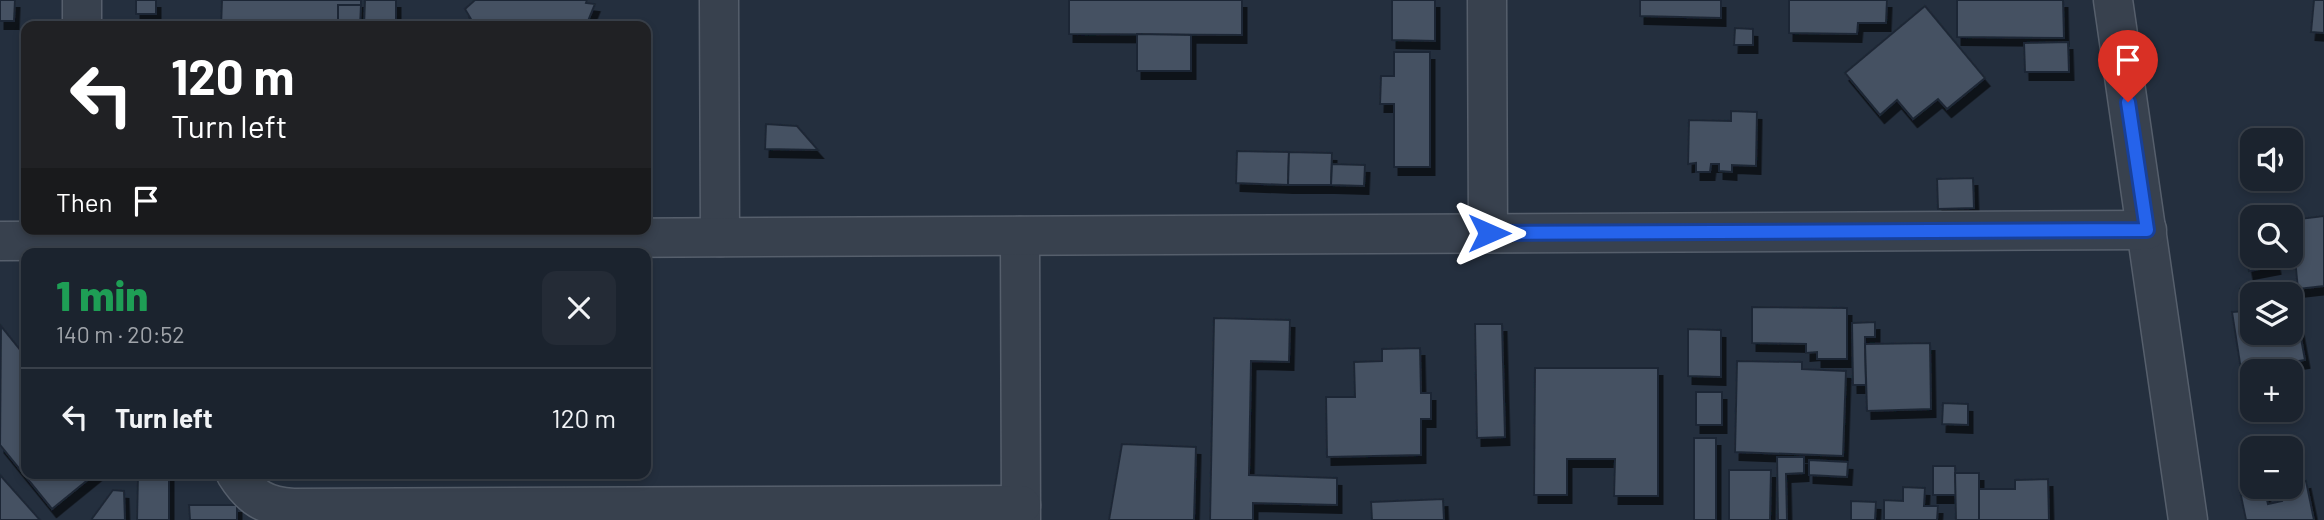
<!DOCTYPE html>
<html lang="en">
<head>
<meta charset="utf-8">
<style>
  body { margin:0; font-family:Barlow,sans-serif; background:#242b36; color:#f1f3f6; height:100vh; display:flex; flex-direction:column; font-size:26px; white-space:nowrap }
  * { box-sizing:border-box; margin:0 }
  p { font-size:23px; color:#a0a4aa }
  .icon { flex:none; width:38px; height:38px; fill:none; stroke:currentColor; stroke-width:2; stroke-linecap:round; stroke-linejoin:round }
  .map { position:relative; flex:1; overflow:hidden }
  .sheet { position:absolute; left:21px; top:248px; width:630px; height:231px; display:flex; flex-direction:column; background:#1b232e; border-radius:14px; box-shadow:0 4px 10px #0003,0 0 0 2px #39404a }
  .sheet>* { flex:none }
  .top-card { position:absolute; left:21px; top:21px; width:630px; height:214px; border-radius:14px; box-shadow:0 4px 10px #0003,0 0 0 2px #39404a; background:#202124; color:#fff; overflow:hidden }
  .fabs { position:absolute; left:2240px; top:128px; display:grid; gap:14px }
  .fabs a { display:grid; place-items:center; width:63px; height:63px; border-radius:14px; background:#1b232e; box-shadow:0 4px 10px #0003,0 0 0 2px #39404a; font-size:35px }
  .pin { position:absolute; display:grid; place-items:center; width:60px; height:60px; color:#fff; margin:-72px -30px; border-radius:50% 50% 50% 0; rotate:-45deg; box-shadow:0 0 7px #0007 }
  .pin .icon { rotate:45deg }
  .me { position:absolute; width:77px; margin:-38px; rotate:90deg; stroke-linejoin:round; filter:drop-shadow(0 0 5px #0008) }
  .turn { display:flex; align-items:center; gap:24px; height:147px; padding:0 35px; font-size:32px }
  .turn .icon { width:91px; height:91px; stroke-width:2.5 }
  .turn b { display:block; font-size:49px; line-height:60px }
  .then { display:flex; align-items:center; height:66px; padding:0 35px; background:#0003; gap:14px; font-size:26px }
  .round { display:grid; place-items:center; flex:none; width:74px; height:74px; border-radius:14px; background:#242b36 }
  .overview { display:flex; align-items:center; justify-content:space-between; height:119px; padding:0 35px }
  h1 { font-size:42px; font-weight:800; line-height:52px; color:#1e9e55 }
  ul { padding:0; list-style:none }
  li { display:flex; align-items:center; gap:21px; height:98px; padding:0 35px; border-top:2px solid #39404a }
  li div { flex:1 }
  li b { display:block; font-size:26px }
  li em { font-style:normal }
  .map>svg:first-child { display:block }
  .building { fill:#455162; stroke:#1f2835; stroke-width:2; fill-rule:evenodd; filter:url(#shadow) }
  .lines { fill:none; stroke-linecap:round; stroke-linejoin:round }
  .minor-casing { stroke:#565f6c; stroke-width:41 }
  .minor { stroke:#38414e; stroke-width:38 }
  .route-casing { stroke:#184099; stroke-width:18 }
  .route { stroke:#2563eb; stroke-width:12 }
</style>
</head>
<body>
<div class="map">
<svg width="2324" height="520" viewBox="0 0 2324 520">
  <defs>
    <filter id="shadow"><feDropShadow dx="4.5" dy="8" stdDeviation="0" flood-color="#0009"/></filter>
  </defs>
  <rect width="100%" height="100%" fill="#242f3e"/>
  <!-- building -->
  <g class="building">
    <polygon points="0,0 15,0 14,21 0,21"/>
    <rect x="136" y="0" width="20" height="14"/>
    <polygon points="222,0 361,0 361,5 338,5 338,26 221,26"/>
    <polygon points="365,0 396,0 396,26 364,26"/>
    <polygon points="475,0 587,0 586,3 595,4 586,26 475,26 465,9"/>
    <polygon points="1069,0 1242,0 1242,35 1069,34"/>
    <polygon points="1392,0 1435,0 1435,41 1392,40"/>
    <polygon points="1640,0 1721,0 1721,18 1640,16"/>
    <polygon points="1789,0 1887,0 1886,23 1858,23 1857,34 1789,33"/>
    <polygon points="1957,0 2063,0 2064,38 1957,37"/>
    <polygon points="2314,0 2324,0 2324,33 2311,32"/>
    <polygon points="338,5 361,5 360,26 338,26"/>
    <polygon points="1925,6 1985,78 1947,109 1938,99 1913,119 1897,100 1880,115 1845,73"/>
    <polygon points="1735,28 1753,29 1753,45 1734,45"/>
    <polygon points="1137,34 1191,35 1191,71 1137,71"/>
    <polygon points="2068,42 2069,72 2025,72 2024,43"/>
    <polygon points="1394,52 1430,52 1430,167 1394,167 1394,104 1380,104 1381,76 1394,76"/>
    <polygon points="1731,111 1757,112 1756,166 1732,165 1732,172 1719,171 1719,164 1711,164 1710,172 1696,172 1696,163 1688,164 1689,120 1731,121"/>
    <polygon points="766,124 797,126 818,150 765,149"/>
    <polygon points="1237,151 1289,152 1288,185 1236,183"/>
    <polygon points="1289,152 1332,153 1331,185 1288,185"/>
    <polygon points="1332,164 1365,165 1364,186 1331,185"/>
    <polygon points="1973,178 1974,208 1938,209 1937,179"/>
    <polygon points="2324,216 2324,286 2298,289 2291,220"/>
    <polygon points="2252,229 2252,256 2274,256 2276,266 2249,271 2241,231"/>
    <path d="M2291,284L2305,360L2241,370L2232,312L2245,311L2240,289ZM2252,294H2291V332H2252Z"/>
    <polygon points="1752,307 1847,308 1847,359 1817,359 1817,352 1806,353 1806,344 1752,343"/>
    <polygon points="1214,318 1290,320 1289,362 1251,361 1249,475 1337,478 1337,505 1253,503 1253,520 1210,520"/>
    <polygon points="1875,322 1875,337 1865,337 1866,385 1853,385 1852,323"/>
    <polygon points="1475,324 1502,324 1505,437 1477,438"/>
    <polygon points="1,326 26,357 26,474 95,474 52,509 0,445"/>
    <polygon points="1688,329 1721,330 1721,377 1688,376"/>
    <polygon points="1930,343 1931,409 1867,411 1865,344"/>
    <polygon points="1420,348 1421,393 1431,393 1431,419 1421,419 1421,455 1327,457 1326,397 1355,397 1354,362 1382,361 1382,349"/>
    <polygon points="1737,361 1802,362 1802,369 1846,371 1843,456 1735,452"/>
    <polygon points="1535,368 1658,368 1658,496 1614,496 1615,459 1567,459 1567,495 1534,495"/>
    <rect x="1696" y="392" width="26" height="33"/>
    <polygon points="1943,403 1968,404 1968,425 1942,424"/>
    <rect x="1694" y="438" width="22" height="82"/>
    <polygon points="1122,444 1196,447 1194,520 1109,520"/>
    <polygon points="1777,457 1804,457 1804,473 1786,474 1787,520 1778,520"/>
    <polygon points="1809,460 1848,462 1847,477 1809,475"/>
    <polygon points="1933,466 1955,466 1956,495 1933,495"/>
    <polygon points="1729,470 1771,470 1770,520 1729,520"/>
    <polygon points="1955,473 1979,473 1979,520 1956,520"/>
    <polygon points="138,474 169,474 169,520 137,520"/>
    <polygon points="0,475 40,520 0,520"/>
    <polygon points="2048,479 2049,520 1979,520 1979,489 2015,489 2015,480"/>
    <polygon points="2306,481 2314,520 2246,520 2240,491 2264,487 2268,504 2282,501 2279,486 2291,486 2291,484"/>
    <polygon points="1903,487 1925,488 1924,506 1938,506 1937,520 1884,520 1884,500 1903,501"/>
    <polygon points="113,490 124,491 125,520 91,520"/>
    <polygon points="1443,499 1444,520 1372,520 1371,502"/>
    <polygon points="1851,501 1876,502 1875,520 1851,520"/>
    <polygon points="189,505 237,505 237,520 190,520"/>
  </g>
  <g class="lines">
    <defs>
      <g id="minor">
        <polyline points="82,0 82,26"/>
        <polyline points="719,0 720,237"/>
        <polyline points="1487,0 1488,233"/>
        <polyline points="2113,0 2188,520"/>
        <polyline points="1020,236 1021,520"/>
        <polyline points="0,241 2147,230"/>
        <path d="M236,474C251,498 265,506 293,508L1021,505"/>
      </g>
    </defs>
    <!-- minor casing -->
    <use href="#minor" class="minor-casing"/>
    <!-- minor -->
    <use href="#minor" class="minor"/>
  </g>
  <g class="lines">
    <defs>
      <polyline id="route" points="1489,233 2147,230 2128,102"/>
    </defs>
    <!-- route casing -->
    <use href="#route" class="route-casing"/>
    <!-- route -->
    <use href="#route" class="route"/>
  </g>
</svg>
<div class="fabs">
<a><svg class="icon" aria-label="sound" viewBox="0 0 24 24"><path d="M4 9h4l5-4v14l-5-4H4zM17 9q2 3 0 6"/></svg></a>
<a><svg class="icon" aria-label="search" viewBox="0 0 24 24"><circle cx="10" cy="10" r="6"/><path d="M15 15l6 6"/></svg></a>
<a><svg class="icon" aria-label="layers" viewBox="0 0 24 24"><path d="M12 4l9 5-9 5-9-5zM3 14l9 5 9-5"/></svg></a>
<a>+</a>
<a>−</a>
</div>
<div class="pin" style="left:2128px;top:102px;background:#d93025"><svg class="icon" aria-label="arrive" viewBox="0 0 24 24"><path d="M6 21V4h12l-3 4 3 4H6"/></svg></div>
<svg class="me" style="left:1489px;top:233px" viewBox="-20 -20 40 40"><path d="M0-17L14 15 0 8-14 15z" fill="#2563eb" stroke="#fff" stroke-width="4"/></svg>
<div class="top-card">
<div class="turn"><svg class="icon" aria-label="left" viewBox="0 0 24 24"><path d="M17 20v-9H6M10 6l-5 5 5 5"/></svg><div><b>120 m</b>Turn left</div></div>
<div class="then">Then<svg class="icon" aria-label="arrive" viewBox="0 0 24 24"><path d="M6 21V4h12l-3 4 3 4H6"/></svg></div>
</div>
<section class="sheet">
<div class="overview"><div><h1>1 min</h1><p>140 m · 20:52</p></div><a class="round"><svg class="icon" aria-label="close" viewBox="0 0 24 24"><path d="M6 6l12 12M18 6L6 18"/></svg></a></div>
<ul>
<li><svg class="icon" aria-label="left" viewBox="0 0 24 24"><path d="M17 20v-9H6M10 6l-5 5 5 5"/></svg><div><b>Turn left</b></div><em>120 m</em></li>
</ul>
</section>
</div>
</body>
</html>
